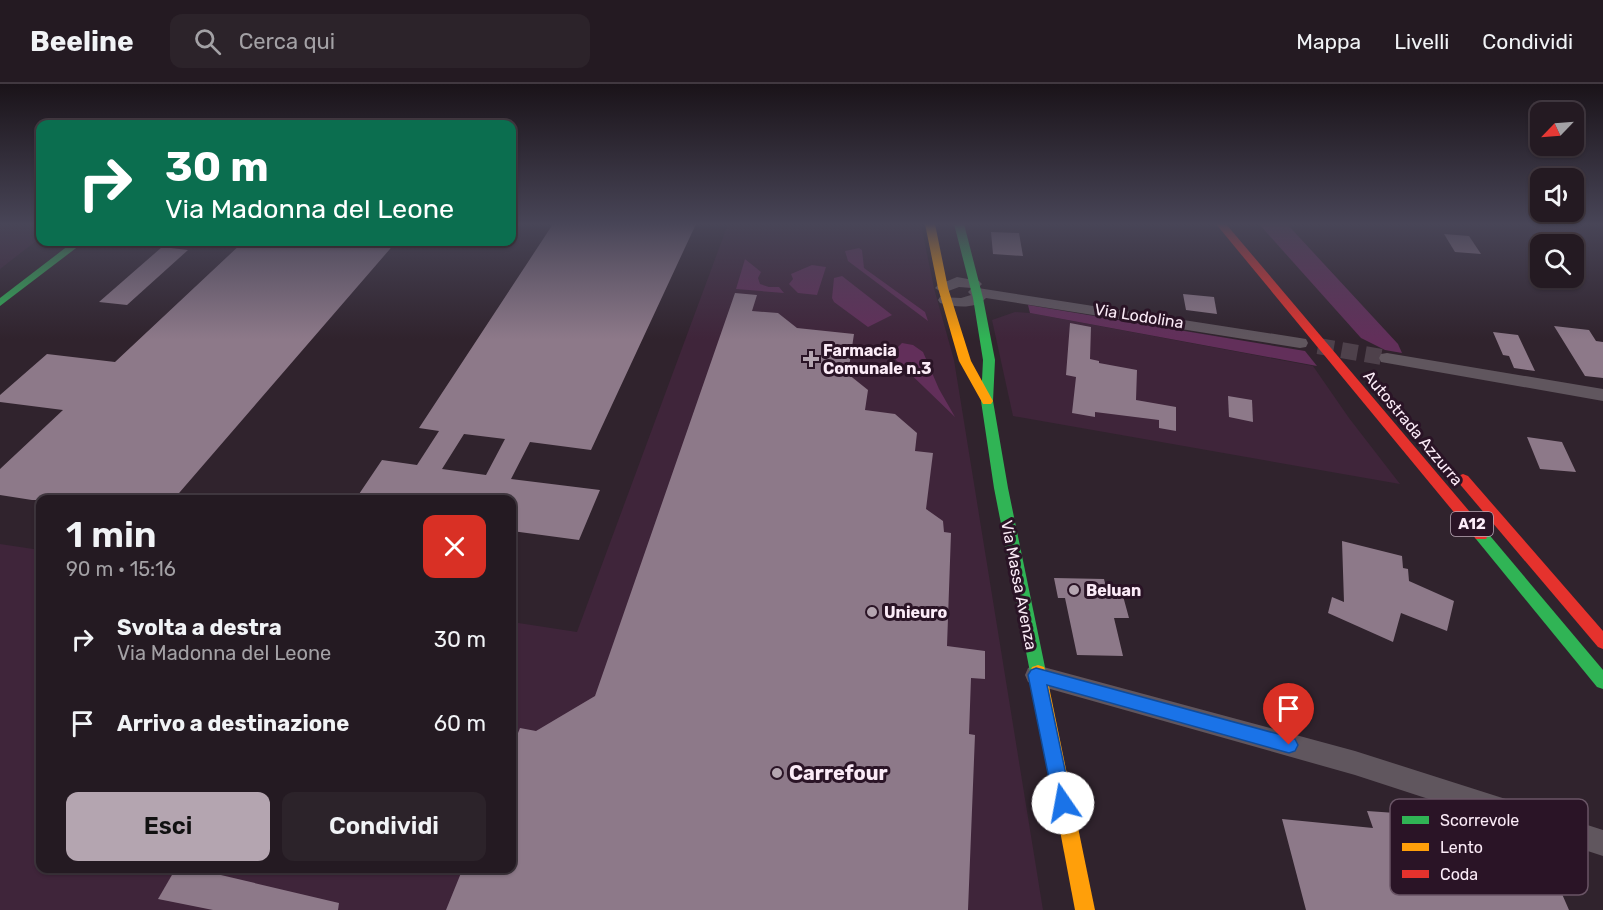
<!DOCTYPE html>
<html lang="it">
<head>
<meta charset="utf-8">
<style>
  body { margin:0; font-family:Rubik,sans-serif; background:#2c232a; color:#f1f3f6; height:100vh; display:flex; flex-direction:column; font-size:22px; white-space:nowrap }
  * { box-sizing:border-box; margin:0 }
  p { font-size:20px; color:#a3a1a5 }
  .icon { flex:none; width:33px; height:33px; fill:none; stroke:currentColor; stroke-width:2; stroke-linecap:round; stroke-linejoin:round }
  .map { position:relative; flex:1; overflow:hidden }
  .drawer { position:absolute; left:36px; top:411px; width:480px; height:378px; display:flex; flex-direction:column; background:#241a22; border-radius:12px; box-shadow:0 2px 4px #0004,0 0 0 2px #413840 }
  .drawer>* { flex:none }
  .top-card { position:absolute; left:36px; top:36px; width:480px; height:126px; border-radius:12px; box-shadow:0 2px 4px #0004,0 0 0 2px #413840; background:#0b6e4f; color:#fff; overflow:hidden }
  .needle { width:39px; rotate:245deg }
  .tools { position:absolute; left:1530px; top:18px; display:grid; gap:12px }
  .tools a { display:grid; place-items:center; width:54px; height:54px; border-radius:12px; background:#241a22; box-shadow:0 2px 4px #0004,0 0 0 2px #413840; font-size:30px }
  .pin { position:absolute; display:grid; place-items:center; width:51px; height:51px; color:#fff; margin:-62px -26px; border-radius:50% 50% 50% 0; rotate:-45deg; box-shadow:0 0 6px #0007 }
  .pin .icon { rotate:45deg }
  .me { position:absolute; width:66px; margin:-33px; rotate:348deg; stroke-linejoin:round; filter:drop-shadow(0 0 4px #0008) }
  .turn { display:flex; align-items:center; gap:21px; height:126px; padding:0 30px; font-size:27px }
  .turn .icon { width:78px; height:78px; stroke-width:2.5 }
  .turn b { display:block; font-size:42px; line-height:51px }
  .round { display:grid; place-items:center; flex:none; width:63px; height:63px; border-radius:12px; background:#2c232a }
  .headline { display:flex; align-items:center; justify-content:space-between; height:102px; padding:0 30px }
  h1 { font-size:36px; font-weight:600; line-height:45px }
  .cta { display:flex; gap:12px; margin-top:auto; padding:12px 30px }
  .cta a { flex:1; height:69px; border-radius:12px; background:#b4a5b0; color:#111; font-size:24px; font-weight:600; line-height:69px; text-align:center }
  .cta a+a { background:#2c232a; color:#f1f3f6 }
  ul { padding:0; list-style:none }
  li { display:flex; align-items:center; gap:18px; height:84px; padding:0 30px }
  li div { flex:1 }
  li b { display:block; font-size:22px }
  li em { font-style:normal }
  header { display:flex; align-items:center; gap:36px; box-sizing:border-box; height:84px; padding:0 30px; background:#241a22; border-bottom:2px solid #413840 }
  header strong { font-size:28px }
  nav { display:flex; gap:33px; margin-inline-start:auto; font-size:21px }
  .search { width:420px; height:54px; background:#2c232a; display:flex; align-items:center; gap:15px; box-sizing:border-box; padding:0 21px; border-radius:12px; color:#a3a1a5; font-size:22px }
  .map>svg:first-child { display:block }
  .built { fill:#3f253a }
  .green { fill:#622f5a }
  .building { fill:#8d7989; fill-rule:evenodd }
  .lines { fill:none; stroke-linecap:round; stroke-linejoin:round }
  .street-tunnel { stroke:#4e414b; stroke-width:16; stroke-dasharray:16 8; stroke-linecap:butt }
  .street { fill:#60565e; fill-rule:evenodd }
  .fast { fill:#30b455; fill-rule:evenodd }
  .slow { fill:#ff9f0a; fill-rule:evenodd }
  .jam { fill:#e5322d; fill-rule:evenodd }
  .route { fill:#1a73e8; stroke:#114b97; stroke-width:1.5 }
  .poi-dot { fill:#b4a5b0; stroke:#2a1426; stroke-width:2 }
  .labels { text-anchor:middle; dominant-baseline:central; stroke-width:6; stroke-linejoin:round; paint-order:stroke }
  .shield { fill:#2a1426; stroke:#bcaab8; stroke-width:1.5 }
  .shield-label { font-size:15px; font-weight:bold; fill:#fbebf7 }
  .street-label { font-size:16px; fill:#fbebf7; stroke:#2a1426 }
  .poi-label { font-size:16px; font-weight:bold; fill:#fbebf7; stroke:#2a1426; text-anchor:start }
  .near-poi-label { font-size:20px; font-weight:bold; fill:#fbebf7; stroke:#2a1426; text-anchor:start }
  .key { fill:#2a1426; stroke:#695465; stroke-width:1.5 }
  .key-label { font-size:16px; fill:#fbebf7 }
</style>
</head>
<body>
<header>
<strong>Beeline</strong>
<div class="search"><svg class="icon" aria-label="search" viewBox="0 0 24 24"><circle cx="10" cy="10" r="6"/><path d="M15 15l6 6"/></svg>Cerca qui</div>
<nav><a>Mappa</a><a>Livelli</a><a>Condividi</a></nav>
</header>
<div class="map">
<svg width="1603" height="826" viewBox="0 0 1603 826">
  <rect width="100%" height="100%" fill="#30232d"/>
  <!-- built -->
  <g class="built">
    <polygon points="0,140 40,140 40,154 0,185"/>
    <polygon points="728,140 921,140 934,204 954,276 1043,826 0,826 0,460 40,466 40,784 512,784 512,538 577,548"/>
    <polygon points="1015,228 1030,229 1313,282 1349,334 1400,400 1013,332 992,236"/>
  </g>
  <!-- green -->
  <g class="green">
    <polygon points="1259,140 1287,140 1398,260 1402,269 1385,266 1361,254"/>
    <polygon points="859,164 862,166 864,184 925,228 928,237 848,177 845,167"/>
    <polygon points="745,175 761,188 758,194 760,200 769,203 779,203 784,209 736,205"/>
    <polygon points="812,181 826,183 817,211 798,209 789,200 793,195 791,190"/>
    <polygon points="842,192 892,231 868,243 834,218 832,214 834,194"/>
    <polygon points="1028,221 1305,267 1317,282 1030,229"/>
    <polygon points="902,259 913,261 923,268 939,305 955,333 896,276 893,268"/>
  </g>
  <!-- building -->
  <g class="building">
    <path d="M553,140H696L591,366L530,358L511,395L600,406L579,456L512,447V416H355L382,376L417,381L439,347L419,344ZM464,350L505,355L486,391L442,385Z"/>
    <polygon points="991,148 1019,149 1023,172 993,170"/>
    <polygon points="1444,150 1469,152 1481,170 1455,168"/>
    <polygon points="243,158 396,158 173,416 32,416 0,411 0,385 63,326 0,318 0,311 47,270 115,278"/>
    <polygon points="162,163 188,166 127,221 99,218"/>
    <polygon points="735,209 757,211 752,227 778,229 797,244 854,250 848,290 868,306 865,326 895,330 917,349 915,367 933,369 926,425 943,437 944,448 951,449 947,562 985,567 985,595 971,594 969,650 975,651 968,826 446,826 463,784 512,784 512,664 520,644 536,647 595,612"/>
    <polygon points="1183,210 1214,213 1217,230 1186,226"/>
    <polygon points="1070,239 1091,243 1090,275 1099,277 1099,279 1137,286 1136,316 1176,323 1176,347 1159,344 1159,336 1095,328 1095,333 1072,329 1076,293 1066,291"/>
    <polygon points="1554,242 1589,246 1596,257 1603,258 1603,294 1585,292"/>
    <polygon points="1493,248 1518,251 1535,287 1514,284 1509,272 1503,271"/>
    <polygon points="1228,312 1252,316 1253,338 1229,333"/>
    <polygon points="1527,353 1562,358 1576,388 1540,385"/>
    <polygon points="1342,457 1402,472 1403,484 1408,485 1409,497 1454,517 1447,547 1401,529 1393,558 1328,529 1332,513 1344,518"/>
    <polygon points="1054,494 1104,495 1108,511 1123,512 1129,534 1114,534 1123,572 1077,571 1065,514 1058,514"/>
    <polygon points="1367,727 1410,730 1428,774 1552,787 1569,826 1306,826 1282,735 1373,744"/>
    <polygon points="176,784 191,784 339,819 338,826 213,826 158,815"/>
  </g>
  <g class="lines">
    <!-- street-tunnel -->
    <polyline class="street-tunnel" points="1318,262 1387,274"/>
    <!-- street -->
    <g class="street">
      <path d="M957,193L979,197L982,200L978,204L1300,254L1306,255L1308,259L1306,263L1300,264L986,214C974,226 956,223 940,219L938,216L940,213L961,214L971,211L968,208L972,204L959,203L943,209L935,204L938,201Z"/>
      <polygon points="1387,269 1603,305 1603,317 1381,278 1379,274 1381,270"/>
      <polygon points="1036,581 1355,667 1603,746 1603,772 1355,691 1036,601 1028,598 1025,591 1028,584"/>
    </g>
    <!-- fast -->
    <g class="fast">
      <polygon points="954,140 964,140 983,214 995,276 993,317 1008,404 1046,588 1044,593 1038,595 1032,593 1030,588 994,404 981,317 983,276 973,214"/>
      <polygon points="73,158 84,158 0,222 0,214"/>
      <polygon points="1481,446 1486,447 1603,586 1603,605 1597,603 1476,455 1474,451 1476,447"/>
    </g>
    <!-- slow -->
    <g class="slow">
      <polygon points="925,140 935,140 948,204 971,277 993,317 991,320 983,320 959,277 938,204"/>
      <polygon points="1038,581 1044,583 1046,588 1095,826 1075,826 1030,588 1032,583"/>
    </g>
    <!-- jam -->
    <g class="jam">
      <polygon points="1216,140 1226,140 1486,447 1488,451 1486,455 1476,455"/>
      <polygon points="1463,390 1468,392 1603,547 1603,565 1598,563 1458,398 1456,395 1458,392"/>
    </g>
  </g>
  <!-- sky -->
  <linearGradient id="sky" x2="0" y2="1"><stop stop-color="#1a1319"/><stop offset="0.55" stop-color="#484557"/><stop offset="1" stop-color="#484557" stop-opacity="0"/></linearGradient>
  <rect width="1603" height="255" fill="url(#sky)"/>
  <!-- route -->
  <polygon class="route" points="1036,584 1289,653 1295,655 1298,661 1295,667 1289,669 1047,601 1072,719 1069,725 1063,728 1057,725 1054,719 1028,591 1031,586"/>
  <!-- markers -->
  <g class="poi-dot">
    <path d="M808 266h6v6h6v6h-6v6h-6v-6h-6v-6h6z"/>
    <circle cx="1074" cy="506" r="6"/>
    <circle cx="872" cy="528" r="6"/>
    <circle cx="777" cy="689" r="6"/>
  </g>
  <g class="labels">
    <!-- shield labels -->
    <rect class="shield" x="1451" y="428" width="42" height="24" rx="4.5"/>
    <g class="shield-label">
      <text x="1472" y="440">A12</text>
    </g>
    <!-- street labels -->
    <g class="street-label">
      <text transform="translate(1139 232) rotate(9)">Via Lodolina</text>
      <text transform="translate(1413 344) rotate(50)">Autostrada Azzurra</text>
      <text transform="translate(1019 501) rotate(79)">Via Massa Avenza</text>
    </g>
    <!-- poi labels -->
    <g class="poi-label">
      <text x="823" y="266">Farmacia<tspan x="823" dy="18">Comunale n.3</tspan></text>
      <text x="1086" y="506">Beluan</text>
      <text x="884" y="528">Unieuro</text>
    </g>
    <!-- near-poi labels -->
    <g class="near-poi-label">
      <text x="789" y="689">Carrefour</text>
    </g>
  </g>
  <!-- legend -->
  <rect x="1390" y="715" width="198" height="96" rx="9" class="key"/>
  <rect x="1402" y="732" width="27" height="8" fill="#30b455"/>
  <rect x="1402" y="759" width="27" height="8" fill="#ff9f0a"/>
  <rect x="1402" y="786" width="27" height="8" fill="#e5322d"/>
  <g class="key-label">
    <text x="1440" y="742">Scorrevole</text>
    <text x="1440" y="769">Lento</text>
    <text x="1440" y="796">Coda</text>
  </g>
</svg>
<div class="tools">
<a><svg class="needle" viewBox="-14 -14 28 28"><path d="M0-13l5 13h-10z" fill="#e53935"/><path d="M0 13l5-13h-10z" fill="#a3a1a5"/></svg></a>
<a><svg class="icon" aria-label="sound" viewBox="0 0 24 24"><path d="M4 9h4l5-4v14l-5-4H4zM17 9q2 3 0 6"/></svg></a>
<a><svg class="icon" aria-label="search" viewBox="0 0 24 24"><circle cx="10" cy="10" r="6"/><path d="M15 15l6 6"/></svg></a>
</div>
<div class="pin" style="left:1289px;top:661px;background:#d93025"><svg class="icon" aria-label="arrive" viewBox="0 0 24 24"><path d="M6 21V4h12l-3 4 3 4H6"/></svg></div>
<svg class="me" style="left:1063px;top:719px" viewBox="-20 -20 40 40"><circle r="19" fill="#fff"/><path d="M0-13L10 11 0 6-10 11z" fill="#1a73e8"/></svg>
<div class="top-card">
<div class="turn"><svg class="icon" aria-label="right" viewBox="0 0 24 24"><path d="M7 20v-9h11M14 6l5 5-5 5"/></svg><div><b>30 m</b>Via Madonna del Leone</div></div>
</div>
<section class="drawer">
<div class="headline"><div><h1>1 min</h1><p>90 m · 15:16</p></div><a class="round" style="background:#d93025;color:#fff"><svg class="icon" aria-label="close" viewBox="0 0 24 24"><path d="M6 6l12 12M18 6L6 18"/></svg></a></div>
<ul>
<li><svg class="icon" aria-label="right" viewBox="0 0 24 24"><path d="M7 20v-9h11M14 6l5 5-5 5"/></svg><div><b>Svolta a destra</b><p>Via Madonna del Leone</p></div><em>30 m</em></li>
<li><svg class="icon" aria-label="arrive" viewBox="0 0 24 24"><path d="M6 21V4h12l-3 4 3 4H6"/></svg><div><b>Arrivo a destinazione</b></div><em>60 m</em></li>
</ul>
<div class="cta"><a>Esci</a><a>Condividi</a></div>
</section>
</div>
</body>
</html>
